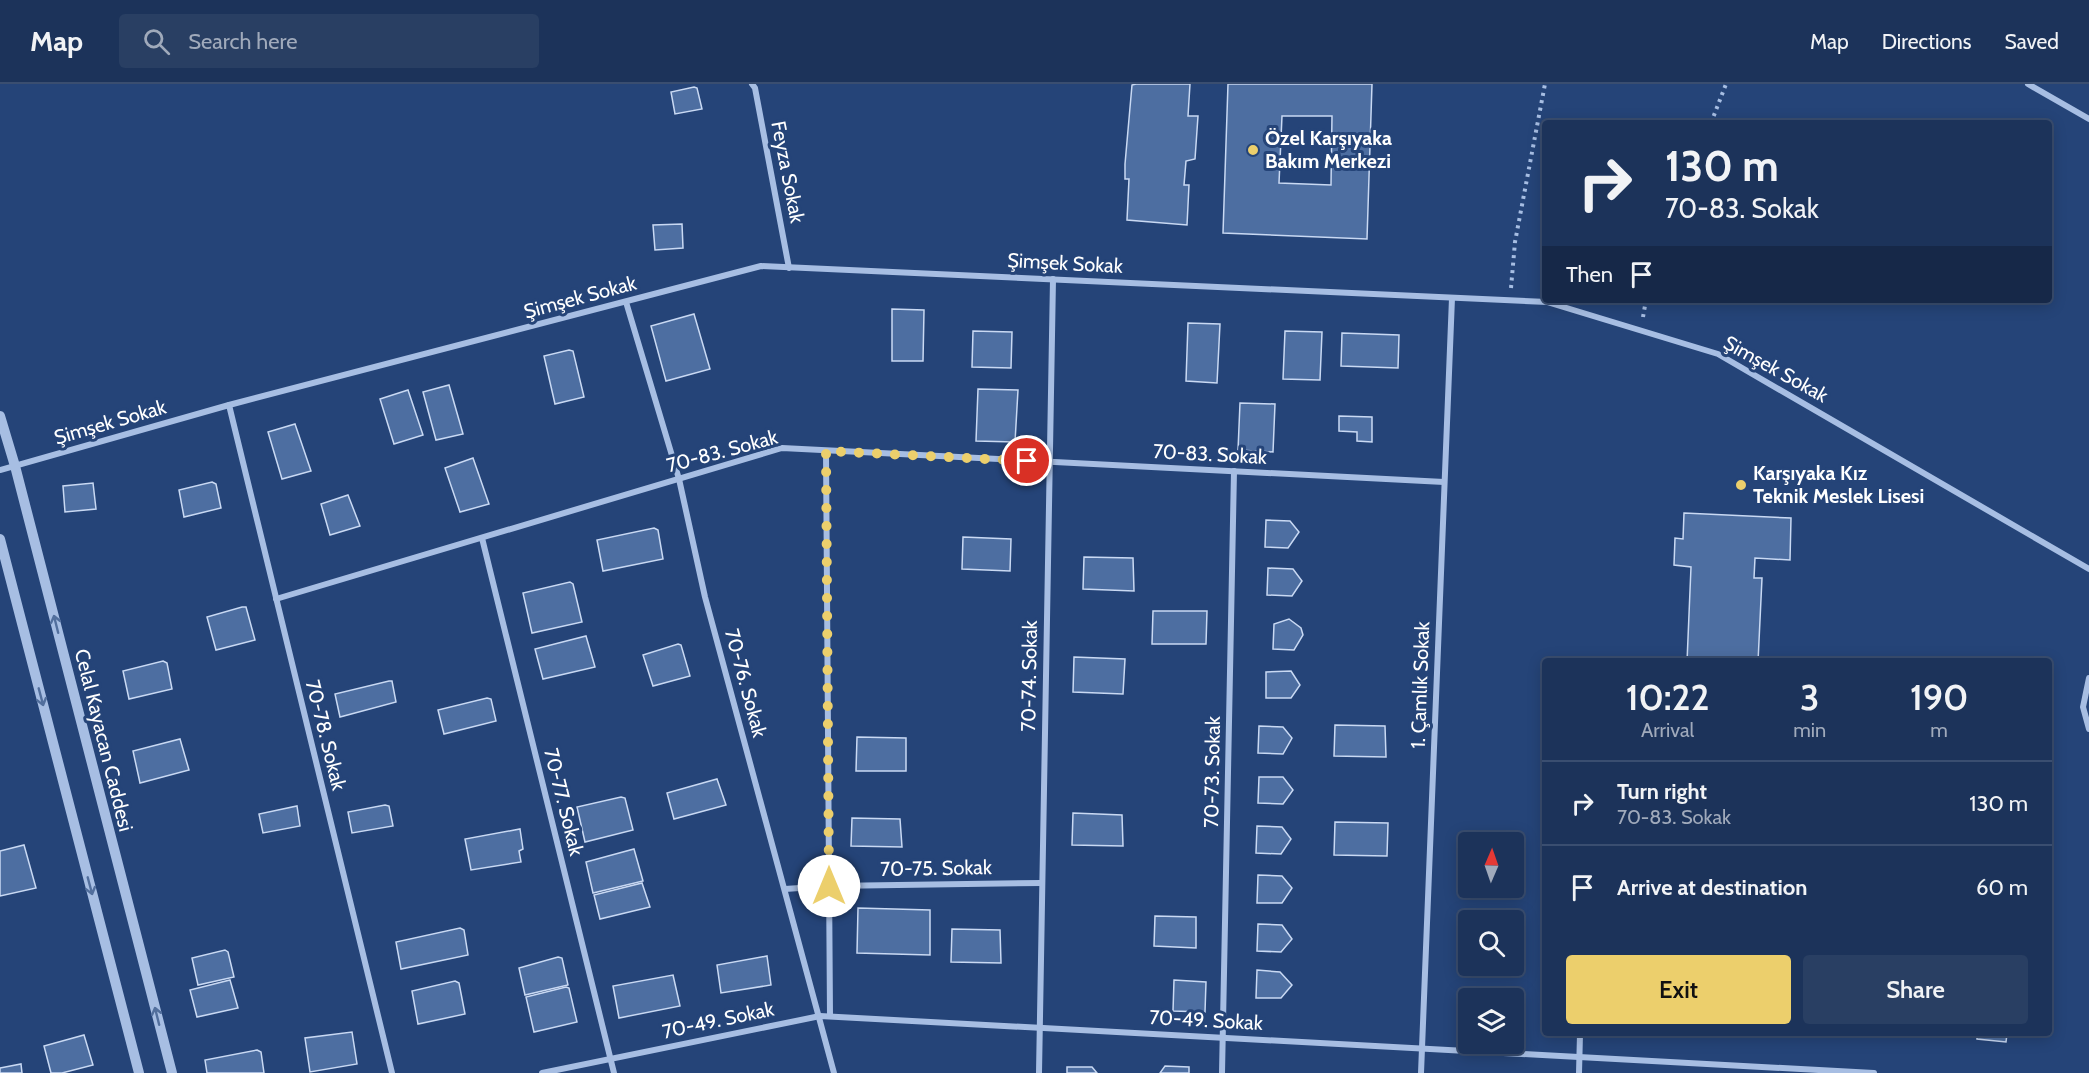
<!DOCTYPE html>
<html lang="en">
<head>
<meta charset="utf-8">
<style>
  body { margin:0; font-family:Cabin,sans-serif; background:#293f63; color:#f1f3f6; height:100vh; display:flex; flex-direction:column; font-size:22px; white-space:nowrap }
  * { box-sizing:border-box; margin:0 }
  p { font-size:20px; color:#a0aabb }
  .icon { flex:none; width:33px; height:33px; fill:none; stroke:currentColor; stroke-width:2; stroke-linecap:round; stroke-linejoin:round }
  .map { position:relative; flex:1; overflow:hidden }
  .drawer { position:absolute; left:1542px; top:574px; width:510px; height:378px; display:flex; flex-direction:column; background:#1c335a; border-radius:6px; box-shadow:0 3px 15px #0003,0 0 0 2px #3a4e70 }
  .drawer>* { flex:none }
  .hud { position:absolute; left:1542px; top:36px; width:510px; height:183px; border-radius:6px; box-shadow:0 3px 15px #0003,0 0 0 2px #3a4e70; background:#1c335a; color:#f1f3f6; overflow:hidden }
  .needle { width:39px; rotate:2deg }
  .tools { position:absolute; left:1458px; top:748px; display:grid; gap:12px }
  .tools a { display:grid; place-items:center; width:66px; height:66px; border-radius:6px; background:#1c335a; box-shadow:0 3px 15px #0003,0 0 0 2px #3a4e70; font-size:30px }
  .pin { position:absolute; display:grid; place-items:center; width:51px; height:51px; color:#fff; margin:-26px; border:3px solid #fff; border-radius:50%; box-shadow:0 2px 6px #0007 }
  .me { position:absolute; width:66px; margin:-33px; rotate:0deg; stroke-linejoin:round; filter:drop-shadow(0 0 4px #0008) }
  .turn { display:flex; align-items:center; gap:21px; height:126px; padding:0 24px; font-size:27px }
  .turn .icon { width:78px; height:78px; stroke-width:2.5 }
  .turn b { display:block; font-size:42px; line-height:51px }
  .then { display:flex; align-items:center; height:57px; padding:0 24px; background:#0003; gap:12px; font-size:22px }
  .eta { display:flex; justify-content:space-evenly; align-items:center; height:102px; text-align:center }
  .eta b { font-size:36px; font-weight:600; line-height:42px }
  .cta { display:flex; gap:12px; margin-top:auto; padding:12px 24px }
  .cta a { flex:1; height:69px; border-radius:6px; background:#eccf6c; color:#111; font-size:24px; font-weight:600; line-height:69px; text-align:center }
  .cta a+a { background:#293f63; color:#f1f3f6 }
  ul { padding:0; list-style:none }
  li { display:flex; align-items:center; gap:18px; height:84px; padding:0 24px; border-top:2px solid #3a4e70 }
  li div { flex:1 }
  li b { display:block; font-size:22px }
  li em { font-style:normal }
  header { display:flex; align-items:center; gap:36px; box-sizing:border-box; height:84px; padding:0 30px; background:#1c335a; border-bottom:2px solid #3a4e70 }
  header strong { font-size:28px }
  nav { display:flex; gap:33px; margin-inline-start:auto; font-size:21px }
  .search { width:420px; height:54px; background:#293f63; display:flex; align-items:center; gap:15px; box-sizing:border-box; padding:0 21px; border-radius:6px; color:#a0aabb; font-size:22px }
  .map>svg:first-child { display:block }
  .building { fill:#4d6ea1; stroke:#c9d9f3; stroke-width:1.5; fill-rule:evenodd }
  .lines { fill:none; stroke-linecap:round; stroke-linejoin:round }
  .path { stroke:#a7bee3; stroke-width:4; stroke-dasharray:3 4.5; stroke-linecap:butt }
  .minor { stroke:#a7bee3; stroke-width:6 }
  .tertiary { stroke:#a7bee3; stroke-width:10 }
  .oneway { stroke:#526f9d }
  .route { stroke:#eccf6c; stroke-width:10; stroke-dasharray:0 18 }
  .poi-dot { fill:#eccf6c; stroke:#254478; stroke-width:2 }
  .labels { text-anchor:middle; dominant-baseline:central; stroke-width:6; stroke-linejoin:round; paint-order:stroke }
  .poi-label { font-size:20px; font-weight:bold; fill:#fff; stroke:#254478; text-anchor:start }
  .street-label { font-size:20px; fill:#fff; stroke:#254478 }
</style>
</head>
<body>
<header>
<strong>Map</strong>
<div class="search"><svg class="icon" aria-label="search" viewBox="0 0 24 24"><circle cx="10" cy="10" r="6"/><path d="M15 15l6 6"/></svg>Search here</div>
<nav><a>Map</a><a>Directions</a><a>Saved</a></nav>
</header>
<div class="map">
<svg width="2089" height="989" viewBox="0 0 2089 989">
  <rect width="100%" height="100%" fill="#254478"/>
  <!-- building -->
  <g class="building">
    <polygon points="1136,0 1190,0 1188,32 1198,32 1195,75 1186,77 1184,101 1189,101 1187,141 1127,136 1129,95 1125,95 1125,80 1132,1"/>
    <path d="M1228,0H1372L1367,155L1223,149ZM1282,32H1332L1331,101L1279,99Z"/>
    <polygon points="694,3 697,4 702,25 675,30 671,8"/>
    <polygon points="682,140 683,164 655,166 653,141"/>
    <polygon points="892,225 924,226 923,277 892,277"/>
    <polygon points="694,230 710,285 666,297 651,242"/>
    <polygon points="1188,239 1220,240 1217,299 1186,297"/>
    <polygon points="973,247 1012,248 1011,284 972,283"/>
    <polygon points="1285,247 1322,248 1320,296 1283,295"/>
    <polygon points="1342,249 1399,251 1398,284 1341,282"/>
    <polygon points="569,266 573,267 584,313 555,320 544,272"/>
    <polygon points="449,301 463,350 436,356 423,308"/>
    <polygon points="978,305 1018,306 1015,358 976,357"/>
    <polygon points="408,306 423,351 394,360 380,315"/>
    <polygon points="1240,319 1275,320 1273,368 1238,366"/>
    <polygon points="1339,332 1372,333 1372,358 1357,357 1357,348 1339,347"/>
    <polygon points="295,340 311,387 282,395 268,348"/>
    <polygon points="473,374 489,420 460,428 445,384"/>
    <polygon points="212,398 216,400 221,424 184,433 179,406"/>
    <polygon points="93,399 96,425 65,428 63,402"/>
    <polygon points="348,411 360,442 330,451 321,420"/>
    <polygon points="1684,429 1791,434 1790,476 1755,474 1754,494 1762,494 1758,578 1687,578 1691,483 1674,481 1675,454 1683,455"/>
    <polygon points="1266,436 1290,437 1299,448 1288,464 1265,463"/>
    <polygon points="654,444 658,446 663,475 603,487 597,456"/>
    <polygon points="963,453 1011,455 1010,487 962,485"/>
    <polygon points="1084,473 1133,474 1134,507 1083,505"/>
    <polygon points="1268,484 1293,485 1302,497 1292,512 1267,511"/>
    <polygon points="570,498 573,500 582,538 532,549 523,509"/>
    <polygon points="242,523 246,523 255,556 216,566 207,533"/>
    <polygon points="1153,527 1207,527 1206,560 1152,560"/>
    <polygon points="1289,535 1301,544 1303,551 1294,566 1273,565 1274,540"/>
    <polygon points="586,552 595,583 543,595 535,565"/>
    <polygon points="678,560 681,561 690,592 653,602 643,571"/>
    <polygon points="1074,573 1125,575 1123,610 1073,608"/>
    <polygon points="163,577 167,579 172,605 129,615 123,587"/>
    <polygon points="1291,587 1300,601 1291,614 1266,614 1266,588"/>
    <polygon points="389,597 392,597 396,618 340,633 335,610"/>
    <polygon points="487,614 491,615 496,637 444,650 438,626"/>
    <polygon points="1335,641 1385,642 1386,673 1334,672"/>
    <polygon points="1259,642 1283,643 1292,654 1283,670 1258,669"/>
    <polygon points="857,653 906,654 906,687 856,687"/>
    <polygon points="180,655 189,686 140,699 133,667"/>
    <polygon points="1259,693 1283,693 1293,706 1283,720 1258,719"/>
    <polygon points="717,695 726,721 674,735 667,709"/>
    <polygon points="621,713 625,714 633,746 585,758 577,723"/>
    <polygon points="385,721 389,722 393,742 352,749 348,728"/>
    <polygon points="297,722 300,742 263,749 259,730"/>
    <polygon points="1073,729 1122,731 1123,762 1072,761"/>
    <polygon points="852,734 900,735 902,763 851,762"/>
    <polygon points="1335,738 1388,739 1387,772 1334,771"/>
    <polygon points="1257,742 1282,743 1291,755 1281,770 1256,769"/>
    <polygon points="520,745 523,765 519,767 521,778 471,786 465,755"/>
    <polygon points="24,761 36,804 0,812 0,767"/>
    <polygon points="634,765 643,797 593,809 586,778"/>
    <polygon points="1258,791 1282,792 1292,804 1282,819 1257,819"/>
    <polygon points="642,799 650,823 600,835 594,811"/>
    <polygon points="858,824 930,826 930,871 857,869"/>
    <polygon points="1155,832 1196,833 1196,864 1154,862"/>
    <polygon points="1258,840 1282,841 1292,855 1281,868 1257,867"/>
    <polygon points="460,844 464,846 468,871 401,885 396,858"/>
    <polygon points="952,845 1000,846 1001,879 951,878"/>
    <polygon points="225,866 228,868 234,893 198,901 192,874"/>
    <polygon points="767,872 771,901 721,909 717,881"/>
    <polygon points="558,873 562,874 568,901 525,911 519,884"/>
    <polygon points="1257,886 1280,888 1292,901 1281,914 1256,914"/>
    <polygon points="673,891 680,922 619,934 613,902"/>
    <polygon points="230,896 238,924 197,933 190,906"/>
    <polygon points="1174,896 1206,898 1205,928 1173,927"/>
    <polygon points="455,897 459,899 465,930 418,940 412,907"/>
    <polygon points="566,903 569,904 577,938 534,948 526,913"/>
    <polygon points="352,948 357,980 310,988 305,954"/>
    <polygon points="1977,950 2007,950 2006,958 1977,955"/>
    <polygon points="84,951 93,981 62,989 51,989 44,962"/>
    <polygon points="257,966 261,968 264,989 207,989 205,976"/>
    <polygon points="21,980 22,989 0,989 0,984"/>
    <polygon points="1165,982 1189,983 1189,989 1160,989"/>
    <polygon points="1067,983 1092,983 1097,989 1067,989"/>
  </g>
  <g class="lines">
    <!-- path -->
    <g class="path">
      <polyline points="1711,39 1726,0"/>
      <polyline points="1511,204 1515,158 1545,0"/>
      <polyline points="1643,233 1646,216"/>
    </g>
    <!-- minor -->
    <g class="minor">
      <polyline points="752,0 755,4 789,184"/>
      <polyline points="2028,0 2089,35"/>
      <polyline points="626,218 679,395 705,513 834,989"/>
      <polyline points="229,321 392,989"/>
      <polyline points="826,367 830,932"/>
      <polyline points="0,386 229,321 761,182 1547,218 1718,270 2089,485"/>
      <polyline points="482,454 614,989"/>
      <polyline points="276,515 782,364 1444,398"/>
      <polyline points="2089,594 2083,623 2089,645"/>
      <polyline points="785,805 829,802 1042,799"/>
      <polyline points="542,989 820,932 1874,989"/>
      <polyline points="1039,989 1053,195"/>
      <polyline points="1222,989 1234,387"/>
      <polyline points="1421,989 1452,214"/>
      <polyline points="1579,989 1580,950"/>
    </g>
    <!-- tertiary -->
    <g class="tertiary">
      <polyline points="0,332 15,382 172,989"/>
      <polyline points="0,455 139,989"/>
    </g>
  </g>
  <!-- one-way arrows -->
  <defs><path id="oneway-shaft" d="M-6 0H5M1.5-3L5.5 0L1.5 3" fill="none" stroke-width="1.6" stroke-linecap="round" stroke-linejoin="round" transform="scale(1.5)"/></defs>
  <g class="oneway">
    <use href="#oneway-shaft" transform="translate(56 540) rotate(-104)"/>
    <use href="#oneway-shaft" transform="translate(41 613) rotate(75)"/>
    <use href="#oneway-shaft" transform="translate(90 802) rotate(75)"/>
    <use href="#oneway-shaft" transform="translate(157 932) rotate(-104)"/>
  </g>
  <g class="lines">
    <!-- route -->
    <polyline class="route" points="829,802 826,367 1027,377"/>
  </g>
  <!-- markers -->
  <g class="poi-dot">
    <circle cx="1253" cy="66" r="6"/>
    <circle cx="1741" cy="401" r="6"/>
  </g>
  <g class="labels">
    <!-- poi labels -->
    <g class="poi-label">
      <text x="1265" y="54">Özel Karşıyaka<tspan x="1265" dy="23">Bakım Merkezi</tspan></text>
      <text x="1753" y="389">Karşıyaka Kız<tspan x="1753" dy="23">Teknik Meslek Lisesi</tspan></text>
    </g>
    <!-- street labels -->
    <g class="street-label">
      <text transform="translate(788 88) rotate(79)">Feyza Sokak</text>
      <text transform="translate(1065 179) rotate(3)">Şimşek Sokak</text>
      <text transform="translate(580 213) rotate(-15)">Şimşek Sokak</text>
      <text transform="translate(1776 285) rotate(29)">Şimşek Sokak</text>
      <text transform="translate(110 338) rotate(-16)">Şimşek Sokak</text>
      <text transform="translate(722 367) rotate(-15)">70-83. Sokak</text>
      <text transform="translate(1210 370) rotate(3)">70-83. Sokak</text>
      <text transform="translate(1029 592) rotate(-89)">70-74. Sokak</text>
      <text transform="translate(746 599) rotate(75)">70-76. Sokak</text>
      <text transform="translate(1420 601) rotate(-88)">1. Çamlık Sokak</text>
      <text transform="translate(326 651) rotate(76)">70-78. Sokak</text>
      <text transform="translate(104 656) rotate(76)">Celal Kayacan Caddesi</text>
      <text transform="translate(1212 688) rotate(-89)">70-73. Sokak</text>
      <text transform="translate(564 718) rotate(76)">70-77. Sokak</text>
      <text transform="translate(936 784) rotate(-1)">70-75. Sokak</text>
      <text transform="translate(718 936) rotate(-12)">70-49. Sokak</text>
      <text transform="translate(1206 936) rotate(3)">70-49. Sokak</text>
    </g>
  </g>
</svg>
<div class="tools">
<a><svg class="needle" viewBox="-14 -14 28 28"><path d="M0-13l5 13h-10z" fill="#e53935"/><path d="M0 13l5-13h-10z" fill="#a0aabb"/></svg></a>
<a><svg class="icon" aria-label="search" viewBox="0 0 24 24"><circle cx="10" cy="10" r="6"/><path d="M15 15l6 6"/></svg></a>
<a><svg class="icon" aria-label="layers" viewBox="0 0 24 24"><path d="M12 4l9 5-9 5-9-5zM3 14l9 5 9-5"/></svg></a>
</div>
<div class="pin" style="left:1027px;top:377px;background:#d93025"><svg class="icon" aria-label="arrive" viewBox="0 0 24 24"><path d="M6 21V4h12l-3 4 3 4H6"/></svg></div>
<svg class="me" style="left:829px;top:802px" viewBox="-20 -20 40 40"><circle r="19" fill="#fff"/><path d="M0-13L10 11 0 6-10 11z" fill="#eccf6c"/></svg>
<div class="hud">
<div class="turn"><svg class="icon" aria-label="right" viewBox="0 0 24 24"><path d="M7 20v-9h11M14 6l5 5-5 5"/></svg><div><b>130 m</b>70-83. Sokak</div></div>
<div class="then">Then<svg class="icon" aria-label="arrive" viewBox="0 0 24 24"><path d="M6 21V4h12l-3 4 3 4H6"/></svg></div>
</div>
<section class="drawer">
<div class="eta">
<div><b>10:22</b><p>Arrival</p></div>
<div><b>3</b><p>min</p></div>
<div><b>190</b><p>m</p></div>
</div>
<ul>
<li><svg class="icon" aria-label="right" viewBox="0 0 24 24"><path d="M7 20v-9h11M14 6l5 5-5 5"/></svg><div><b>Turn right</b><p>70-83. Sokak</p></div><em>130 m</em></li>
<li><svg class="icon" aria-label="arrive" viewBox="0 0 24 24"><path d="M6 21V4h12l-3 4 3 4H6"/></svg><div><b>Arrive at destination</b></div><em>60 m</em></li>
</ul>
<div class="cta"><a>Exit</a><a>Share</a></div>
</section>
</div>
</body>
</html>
